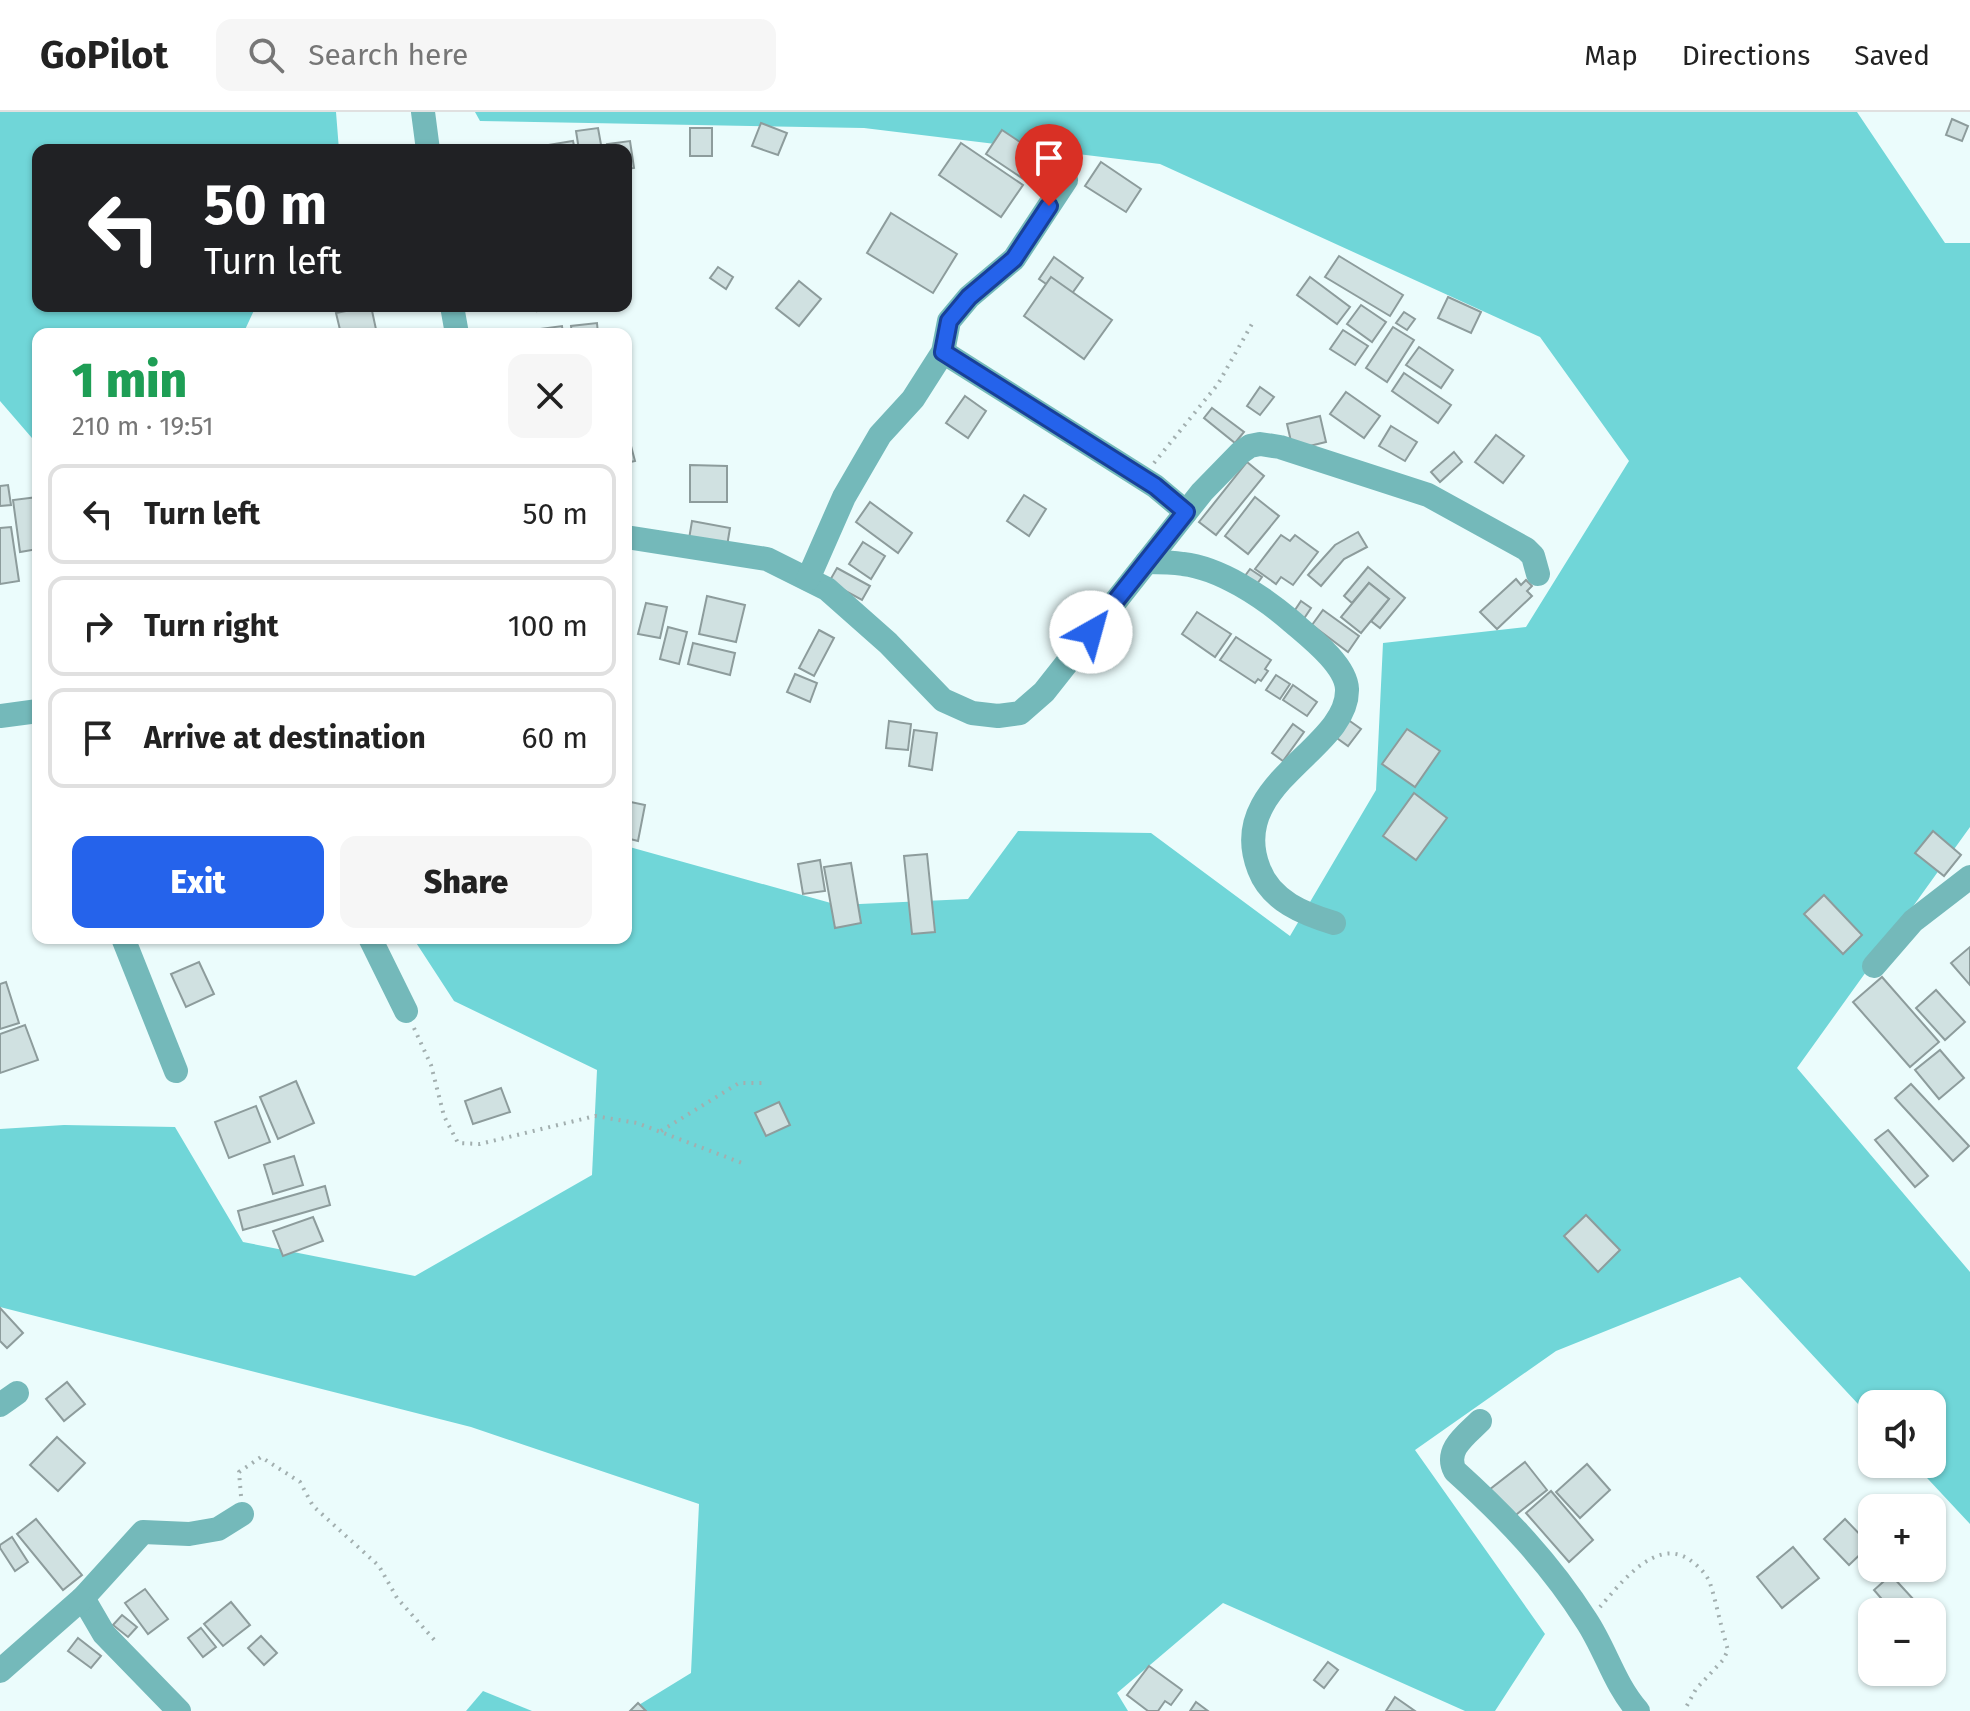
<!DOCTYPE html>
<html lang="en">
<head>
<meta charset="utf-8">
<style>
  body { margin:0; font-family:"Fira Sans",sans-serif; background:#f6f6f6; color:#222; height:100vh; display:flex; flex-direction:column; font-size:30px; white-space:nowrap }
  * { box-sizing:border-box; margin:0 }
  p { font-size:26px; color:#767676 }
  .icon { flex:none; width:44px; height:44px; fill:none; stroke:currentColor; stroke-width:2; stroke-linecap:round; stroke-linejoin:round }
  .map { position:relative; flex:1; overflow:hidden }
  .sheet { position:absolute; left:32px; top:216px; width:600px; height:616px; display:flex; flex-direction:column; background:#fff; border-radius:16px; box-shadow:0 2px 6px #0004 }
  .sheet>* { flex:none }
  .hud { position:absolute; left:32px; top:32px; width:600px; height:168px; border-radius:16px; box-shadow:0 2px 6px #0004; background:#202124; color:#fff; overflow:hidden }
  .tools { position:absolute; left:1858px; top:1278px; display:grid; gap:16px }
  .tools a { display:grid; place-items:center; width:88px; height:88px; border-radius:16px; background:#fff; box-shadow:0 2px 6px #0004; font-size:40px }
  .pin { position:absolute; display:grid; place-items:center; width:68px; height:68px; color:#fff; margin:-82px -34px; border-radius:50% 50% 50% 0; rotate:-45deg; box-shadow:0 0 8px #0007 }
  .pin .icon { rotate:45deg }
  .me { position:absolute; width:88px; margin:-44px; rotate:38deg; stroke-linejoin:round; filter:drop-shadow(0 0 6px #0008) }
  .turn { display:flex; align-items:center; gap:28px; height:168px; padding:0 40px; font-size:36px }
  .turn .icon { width:104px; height:104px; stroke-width:2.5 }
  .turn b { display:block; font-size:56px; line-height:68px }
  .round { display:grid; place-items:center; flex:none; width:84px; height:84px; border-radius:16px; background:#f6f6f6 }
  .overview { display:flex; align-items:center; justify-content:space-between; height:136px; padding:0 40px }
  h1 { font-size:48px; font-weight:800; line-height:60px; color:#1e9e55 }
  .button { display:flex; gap:16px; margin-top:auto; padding:16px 40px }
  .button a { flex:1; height:92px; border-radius:16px; background:#2563eb; color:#fff; font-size:32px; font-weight:800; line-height:92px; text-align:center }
  .button a+a { background:#f6f6f6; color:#222 }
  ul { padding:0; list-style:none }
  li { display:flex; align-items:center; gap:24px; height:100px; margin:0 16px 12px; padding:0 24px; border:4px solid #e0e0e0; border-radius:16px }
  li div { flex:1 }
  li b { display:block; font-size:30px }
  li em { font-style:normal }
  header { display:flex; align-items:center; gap:48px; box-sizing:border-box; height:112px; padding:0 40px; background:#fff; border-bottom:2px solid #e0e0e0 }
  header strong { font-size:38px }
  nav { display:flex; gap:44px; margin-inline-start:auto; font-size:28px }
  .search { width:560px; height:72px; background:#f6f6f6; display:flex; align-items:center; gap:20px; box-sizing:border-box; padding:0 28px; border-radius:16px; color:#767676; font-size:30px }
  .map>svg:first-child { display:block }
  .forest { fill:#70d6d8 }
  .building { fill:#d0e1e1; stroke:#8d9c9c; stroke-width:2 }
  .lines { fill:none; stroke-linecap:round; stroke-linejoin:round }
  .path { stroke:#a2afaf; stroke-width:4; stroke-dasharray:2 6; stroke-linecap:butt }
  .street { stroke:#74b9ba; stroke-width:24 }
  .route-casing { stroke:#184099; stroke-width:20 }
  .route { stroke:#2563eb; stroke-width:14 }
</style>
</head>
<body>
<header>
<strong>GoPilot</strong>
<div class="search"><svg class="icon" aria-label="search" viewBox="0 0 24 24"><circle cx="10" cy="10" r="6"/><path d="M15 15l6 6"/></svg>Search here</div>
<nav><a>Map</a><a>Directions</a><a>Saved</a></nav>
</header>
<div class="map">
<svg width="1970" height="1599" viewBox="0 0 1970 1599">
  <rect width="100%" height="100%" fill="#ebfcfc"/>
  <!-- forest -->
  <g class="forest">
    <polygon points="0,0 336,0 339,38 38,38 38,194 256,194 243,222 38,222 38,333 0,289"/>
    <polygon points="475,0 1857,0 1945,131 1970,131 1970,715 1797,956 1970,1160 1970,1412 1914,1352 1932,1352 1932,1292 1872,1292 1872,1307 1740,1165 1556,1239 1415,1338 1545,1522 1495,1599 1465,1599 1223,1491 1117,1581 1128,1599 629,1599 691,1561 699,1392 471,1315 0,1195 0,1017 64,1013 175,1015 243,1130 415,1164 592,1063 597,958 454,889 413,826 626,826 626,734 838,793 968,787 1018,719 1151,721 1290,824 1376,678 1383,531 1526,515 1629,349 1540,225 1160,52 864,16 480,9"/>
    <polygon points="483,1579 532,1599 466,1599"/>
  </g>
  <!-- building -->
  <g class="building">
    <polygon points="1952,7 1968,14 1962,29 1946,23"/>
    <polygon points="761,11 787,21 778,43 752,34"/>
    <polygon points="598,16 602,38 579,38 576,19"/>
    <rect x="690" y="16" width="22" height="28"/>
    <polygon points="1002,18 1041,44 1025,68 986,42"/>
    <polygon points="573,29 575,38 549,38 548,33"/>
    <polygon points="630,29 634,56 626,57 626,38 608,38 607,32"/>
    <polygon points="961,31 1023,73 1001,105 939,63"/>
    <polygon points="1101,50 1141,77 1126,100 1085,74"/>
    <polygon points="891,101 957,142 933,181 867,141"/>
    <polygon points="1339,144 1403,183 1390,204 1325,165"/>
    <polygon points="1054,145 1083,166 1068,187 1039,167"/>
    <polygon points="718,155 733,165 726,177 710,166"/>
    <polygon points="1051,165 1112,208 1084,247 1024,204"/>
    <polygon points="1310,165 1350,195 1337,212 1297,183"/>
    <polygon points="799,169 821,187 799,214 776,196"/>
    <polygon points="1448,185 1481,200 1471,221 1438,206"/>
    <polygon points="1361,193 1386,210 1372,230 1347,212"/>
    <polygon points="371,194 377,222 341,222 336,201"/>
    <polygon points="536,194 567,194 537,199"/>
    <polygon points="1404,200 1415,207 1407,218 1396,211"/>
    <polygon points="597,211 598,222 572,222 571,214"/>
    <polygon points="562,214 563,222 533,222 532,218"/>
    <polygon points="1393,215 1414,228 1387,270 1366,256"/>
    <polygon points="1343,218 1368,234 1355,253 1330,237"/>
    <polygon points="1419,235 1453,258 1441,276 1406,253"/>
    <polygon points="1404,261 1451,293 1438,311 1392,279"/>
    <polygon points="1260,275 1274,285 1260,303 1247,294"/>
    <polygon points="1346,280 1380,304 1364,326 1330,302"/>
    <polygon points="965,284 986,299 968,326 946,311"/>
    <polygon points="1212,296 1244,320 1235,331 1204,306"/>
    <polygon points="1320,304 1326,330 1293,338 1287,312"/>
    <polygon points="1391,314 1417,330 1405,349 1379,334"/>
    <polygon points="1496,323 1524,344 1503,371 1475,350"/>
    <polygon points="631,334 635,349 626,351 626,336"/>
    <polygon points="1454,340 1462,350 1440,370 1431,360"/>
    <polygon points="1247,350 1264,364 1216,423 1199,410"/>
    <polygon points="690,353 727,354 727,390 690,390"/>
    <polygon points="8,373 11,393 0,394 0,374"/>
    <polygon points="1024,383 1046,397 1029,424 1007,409"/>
    <polygon points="38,385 38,437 20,440 13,388"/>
    <polygon points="1255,385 1279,404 1248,442 1225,424"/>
    <polygon points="870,390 912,421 898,441 856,410"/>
    <polygon points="692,409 730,416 727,434 689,427"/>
    <polygon points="11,415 19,469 0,472 0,416"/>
    <polygon points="1358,420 1367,435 1344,447 1321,474 1308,463 1335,433"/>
    <polygon points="1281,423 1290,429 1295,423 1318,440 1293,473 1281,465 1276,472 1255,457"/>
    <polygon points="863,430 885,444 871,467 849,452"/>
    <polygon points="1368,455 1405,486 1380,516 1371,509 1389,487 1369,471 1352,491 1344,484"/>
    <polygon points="837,456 870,474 862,488 829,470"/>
    <polygon points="1250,457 1262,465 1254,476 1242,468"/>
    <polygon points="1516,467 1521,473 1526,468 1532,474 1527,479 1532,484 1497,517 1480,500"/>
    <polygon points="1369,471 1389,487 1361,521 1341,505"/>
    <polygon points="707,484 745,493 736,530 699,522"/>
    <polygon points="1301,489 1311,496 1303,508 1293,501"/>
    <polygon points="646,491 667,495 660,526 638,522"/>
    <polygon points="1323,498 1359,524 1348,540 1312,513"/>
    <polygon points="1197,500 1231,522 1215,545 1182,522"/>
    <polygon points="668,515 687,520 679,552 660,547"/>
    <polygon points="819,518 834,526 814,564 799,556"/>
    <polygon points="1236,525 1271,548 1265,557 1268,559 1261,569 1258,567 1255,571 1220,548"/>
    <polygon points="693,531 735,541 730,563 688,552"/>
    <polygon points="795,562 817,571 810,590 787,580"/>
    <polygon points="1276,563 1290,572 1280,587 1266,578"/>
    <polygon points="1293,573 1317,590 1307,604 1283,588"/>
    <polygon points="1347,607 1361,617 1348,634 1334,624"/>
    <polygon points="889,609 911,612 908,638 886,636"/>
    <polygon points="1293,612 1304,620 1283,649 1272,641"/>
    <polygon points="1407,617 1440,639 1415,675 1382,652"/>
    <polygon points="914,618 937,621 932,658 909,654"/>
    <polygon points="1414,681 1447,706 1416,748 1383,724"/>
    <polygon points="626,689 645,693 638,729 626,726"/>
    <polygon points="1933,719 1961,743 1944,764 1915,741"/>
    <polygon points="927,742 935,820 912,822 904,744"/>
    <polygon points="820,748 825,779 803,782 798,752"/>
    <polygon points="851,751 861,811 835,816 824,755"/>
    <polygon points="1824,783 1862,823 1843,842 1804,802"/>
    <polygon points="1970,835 1970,873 1951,851"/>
    <polygon points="199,850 214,882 186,895 171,862"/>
    <polygon points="1882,865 1939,930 1910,955 1853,890"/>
    <polygon points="6,870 19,911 0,917 0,872"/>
    <polygon points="1936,878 1965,910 1945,928 1916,896"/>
    <polygon points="25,913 38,948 0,961 0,922"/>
    <polygon points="1940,938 1964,966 1939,987 1915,958"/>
    <polygon points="296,969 314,1011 278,1027 260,985"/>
    <polygon points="1911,972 1969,1034 1953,1049 1895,986"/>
    <polygon points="501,976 510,1000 473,1012 465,989"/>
    <polygon points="779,990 790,1013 766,1024 755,1001"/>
    <polygon points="256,994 270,1030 229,1046 215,1010"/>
    <polygon points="1888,1018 1928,1064 1915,1075 1875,1028"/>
    <polygon points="294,1044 303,1073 273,1082 264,1053"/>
    <polygon points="325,1074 330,1093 243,1118 238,1099"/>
    <polygon points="1586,1103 1620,1138 1598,1160 1564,1124"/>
    <polygon points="313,1105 323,1129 283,1144 273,1119"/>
    <polygon points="0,1196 23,1221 7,1236 0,1229"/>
    <polygon points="67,1270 85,1292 64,1309 46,1287"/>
    <polygon points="57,1325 85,1351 58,1379 30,1353"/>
    <polygon points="1525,1350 1547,1378 1512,1406 1489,1378"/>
    <polygon points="1587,1352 1610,1378 1580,1406 1556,1380"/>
    <polygon points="1551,1379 1593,1428 1569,1450 1526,1401"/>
    <polygon points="36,1407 82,1463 63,1478 17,1422"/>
    <polygon points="1845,1407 1870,1433 1849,1453 1824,1427"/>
    <polygon points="12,1425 28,1450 15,1459 0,1436 0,1433"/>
    <polygon points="1793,1435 1819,1466 1782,1496 1757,1465"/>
    <polygon points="1891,1463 1914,1488 1900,1500 1893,1500 1874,1478"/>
    <polygon points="145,1477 168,1507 148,1522 125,1491"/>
    <polygon points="231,1490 250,1513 223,1534 204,1512"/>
    <polygon points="122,1503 137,1515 128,1525 113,1513"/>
    <polygon points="201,1516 216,1535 203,1545 188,1526"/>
    <polygon points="261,1524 277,1541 264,1553 248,1536"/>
    <polygon points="78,1526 101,1544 91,1556 68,1539"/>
    <polygon points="1328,1550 1338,1558 1324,1576 1314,1568"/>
    <polygon points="1149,1554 1182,1578 1171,1593 1165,1589 1158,1599 1148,1599 1127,1583"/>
    <polygon points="1395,1585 1415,1599 1386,1599"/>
    <polygon points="1196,1590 1208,1599 1190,1599"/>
    <polygon points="638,1591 646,1599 630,1599"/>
  </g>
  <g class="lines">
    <!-- path -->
    <g class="path">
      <polyline points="1154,351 1218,272 1253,210"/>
      <polyline points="414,916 431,953 444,1004 458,1031 480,1032 595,1004 637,1011 742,1051"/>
      <polyline points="661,1019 739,971 766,971"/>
      <polyline points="241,1384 239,1360 261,1345 300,1370 313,1394 379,1454 397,1486 437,1531"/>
      <path d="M1600,1495C1620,1472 1656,1424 1690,1448C1698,1454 1706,1461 1710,1471C1717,1493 1721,1516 1728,1538L1723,1548L1696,1577L1684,1599"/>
    </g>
    <!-- street -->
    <g class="street">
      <polyline points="423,0 428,38"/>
      <polyline points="452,194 457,222"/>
      <polyline points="943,240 1155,374 1186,400"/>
      <polyline points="626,425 767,447 827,477 888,531 943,588 972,601 998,604 1020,601 1044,580 1202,380 1240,341 1250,334 1260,332 1280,335 1428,383 1526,437 1533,444 1538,462"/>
      <path d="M1147,450C1159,450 1171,450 1183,452C1220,456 1263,485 1290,508C1307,523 1346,552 1347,577C1349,638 1225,671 1259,757C1271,789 1304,802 1334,811"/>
      <polyline points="808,467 844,385 880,323 913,287 943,240 949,209 969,185 1014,147 1066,68"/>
      <polyline points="0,604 38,599"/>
      <polyline points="123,826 176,959"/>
      <polyline points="370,826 406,899"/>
      <polyline points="1874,854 1913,809 1970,765"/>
      <polyline points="0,1293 17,1281"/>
      <path d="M1480,1309C1466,1323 1444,1338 1455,1359C1505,1404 1550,1451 1586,1508C1606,1538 1614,1572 1638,1599"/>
      <polyline points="83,1486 104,1522 179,1599"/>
      <polyline points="0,1559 83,1486 143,1420 189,1422 218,1417 242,1402"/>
    </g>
  </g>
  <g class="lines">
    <defs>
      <polyline id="route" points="1049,94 1014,147 969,185 949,209 943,240 1155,374 1186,400 1091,520"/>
    </defs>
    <!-- route casing -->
    <use href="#route" class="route-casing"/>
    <!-- route -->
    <use href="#route" class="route"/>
  </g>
</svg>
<div class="tools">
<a><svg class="icon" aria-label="sound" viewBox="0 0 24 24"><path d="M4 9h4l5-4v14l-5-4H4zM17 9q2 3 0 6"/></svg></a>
<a>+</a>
<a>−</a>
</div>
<div class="pin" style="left:1049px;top:94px;background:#d93025"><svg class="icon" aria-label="arrive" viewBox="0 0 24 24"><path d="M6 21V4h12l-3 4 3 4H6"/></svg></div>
<svg class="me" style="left:1091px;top:520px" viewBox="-20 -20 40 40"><circle r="19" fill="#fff"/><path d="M0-13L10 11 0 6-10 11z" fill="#2563eb"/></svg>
<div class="hud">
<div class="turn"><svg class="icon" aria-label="left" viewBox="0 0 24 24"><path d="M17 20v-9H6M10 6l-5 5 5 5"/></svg><div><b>50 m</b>Turn left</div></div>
</div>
<section class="sheet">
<div class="overview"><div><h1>1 min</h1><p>210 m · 19:51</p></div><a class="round"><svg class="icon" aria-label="close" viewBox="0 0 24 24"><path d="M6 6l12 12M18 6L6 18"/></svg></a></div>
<ul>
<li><svg class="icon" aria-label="left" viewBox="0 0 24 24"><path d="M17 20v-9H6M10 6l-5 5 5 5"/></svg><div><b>Turn left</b></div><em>50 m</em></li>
<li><svg class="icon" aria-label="right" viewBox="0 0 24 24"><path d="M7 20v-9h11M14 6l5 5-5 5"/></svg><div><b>Turn right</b></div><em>100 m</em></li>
<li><svg class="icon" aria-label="arrive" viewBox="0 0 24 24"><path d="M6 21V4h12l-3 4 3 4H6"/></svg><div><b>Arrive at destination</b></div><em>60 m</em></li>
</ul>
<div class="button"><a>Exit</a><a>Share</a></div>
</section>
</div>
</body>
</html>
